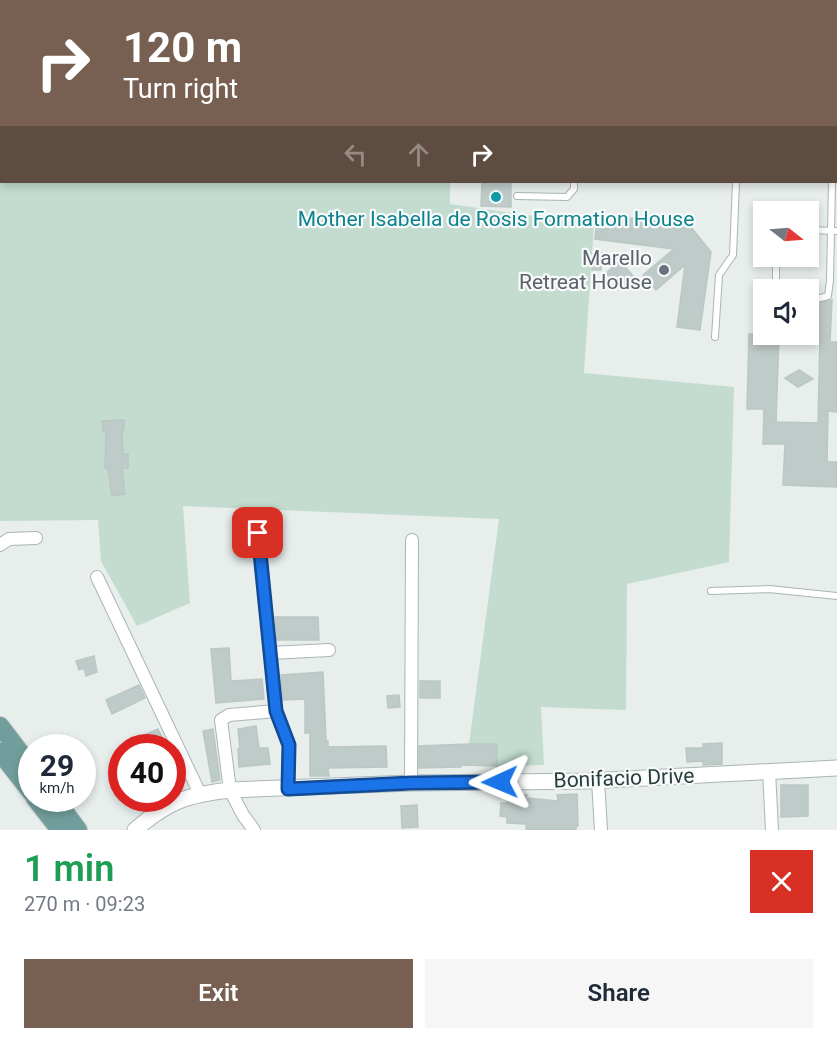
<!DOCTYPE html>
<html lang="en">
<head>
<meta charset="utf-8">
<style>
  body { margin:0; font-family:Roboto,sans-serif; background:#f6f6f7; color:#1f2937; height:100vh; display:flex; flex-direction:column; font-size:22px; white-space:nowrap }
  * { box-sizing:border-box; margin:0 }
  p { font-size:20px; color:#747a83 }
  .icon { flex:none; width:33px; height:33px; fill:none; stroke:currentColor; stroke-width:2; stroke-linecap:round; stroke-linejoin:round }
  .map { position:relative; height:830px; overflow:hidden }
  .drawer { display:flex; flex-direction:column; background:#fff; flex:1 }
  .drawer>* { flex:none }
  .top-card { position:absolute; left:0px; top:0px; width:837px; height:183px; box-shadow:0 3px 9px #0003; background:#776051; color:#fff; overflow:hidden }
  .needle { width:39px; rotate:107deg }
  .buttons { position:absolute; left:753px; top:201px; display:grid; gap:12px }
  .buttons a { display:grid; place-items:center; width:66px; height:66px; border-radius:0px; background:#fff; box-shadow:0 3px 9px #0003; font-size:30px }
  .speed { position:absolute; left:18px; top:734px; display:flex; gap:12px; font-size:30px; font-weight:700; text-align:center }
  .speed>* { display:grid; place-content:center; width:78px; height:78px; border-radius:50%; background:#fff; box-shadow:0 3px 9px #0003; line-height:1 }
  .speed small { font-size:15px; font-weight:400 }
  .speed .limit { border:9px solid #d22; background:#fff; color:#111 }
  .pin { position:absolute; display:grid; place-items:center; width:51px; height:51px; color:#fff; margin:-26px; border-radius:12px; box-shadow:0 3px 9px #0006 }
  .me { position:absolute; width:66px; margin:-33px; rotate:269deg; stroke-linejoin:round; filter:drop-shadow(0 0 4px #0008) }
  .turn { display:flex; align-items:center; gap:21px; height:126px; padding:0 24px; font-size:27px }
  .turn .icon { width:78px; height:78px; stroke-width:2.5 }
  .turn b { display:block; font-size:42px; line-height:51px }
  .lanes { display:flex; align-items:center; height:57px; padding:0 24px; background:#0003; justify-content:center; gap:30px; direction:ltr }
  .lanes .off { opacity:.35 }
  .round { display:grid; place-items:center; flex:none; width:63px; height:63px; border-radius:0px; background:#f6f6f7 }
  .overview { display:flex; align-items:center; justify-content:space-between; height:102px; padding:0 24px }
  h1 { font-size:36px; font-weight:600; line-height:45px; color:#1e9e55 }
  .primary-button { display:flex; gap:12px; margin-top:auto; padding:12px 24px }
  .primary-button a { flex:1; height:69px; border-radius:0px; background:#776051; color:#fff; font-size:24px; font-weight:600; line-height:69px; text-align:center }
  .primary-button a+a { background:#f6f6f7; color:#1f2937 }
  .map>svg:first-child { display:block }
  .grass { fill:#c3dccf }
  .building { fill:#bfcbc9; stroke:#bac7c4; stroke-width:1.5 }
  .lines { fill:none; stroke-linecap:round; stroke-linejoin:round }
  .service-casing { stroke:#aab6b4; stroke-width:8 }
  .minor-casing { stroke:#aab6b4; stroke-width:14 }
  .tertiary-casing { stroke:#aab6b4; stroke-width:17 }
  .primary-casing { stroke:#c3c9c9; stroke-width:20 }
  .service { stroke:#fff; stroke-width:6 }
  .minor { stroke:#fff; stroke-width:12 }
  .tertiary { stroke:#fff; stroke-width:15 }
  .primary { stroke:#719e9c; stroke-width:18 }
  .route-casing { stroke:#114b97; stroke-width:15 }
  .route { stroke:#1a73e8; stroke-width:10 }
  .culture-dot { fill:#0f9aa8; stroke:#f7faf9; stroke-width:2 }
  .worship-dot { fill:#6b7280; stroke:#f7faf9; stroke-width:2 }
  .labels { text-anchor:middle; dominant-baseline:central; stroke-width:4.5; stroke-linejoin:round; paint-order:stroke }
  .culture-label { font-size:21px; fill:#0d838f; stroke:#f7faf9 }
  .worship-label { font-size:21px; fill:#5b616d; stroke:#f7faf9; text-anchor:end }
  .street-label { font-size:21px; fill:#273e3d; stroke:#f7faf9 }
</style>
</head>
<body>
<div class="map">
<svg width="837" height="830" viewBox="0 0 837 830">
  <rect width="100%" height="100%" fill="#e7eeec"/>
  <!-- grass -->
  <polygon class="grass" points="0,17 2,182 450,182 450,204 594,225 584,373 734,387 729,562 627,584 626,710 541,707 544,765 497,766 497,745 469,744 499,519 183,506 190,603 137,626 101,561 98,520 0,521"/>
  <!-- building -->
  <g class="building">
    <polygon points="482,182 511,182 511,207 481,206"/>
    <polygon points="614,216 690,226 711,252 700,330 677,327 685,265 656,290 643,275 674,249 595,239 596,228 612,229"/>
    <polygon points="594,253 603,253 601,270 592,270"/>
    <polygon points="620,261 633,276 619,288 606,273"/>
    <polygon points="832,300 830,342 837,342 837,412 828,411 827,462 837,462 837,487 783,485 785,444 763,444 764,409 747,409 749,334 779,334 776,422 818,423 820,336 808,335 808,306"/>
    <polygon points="799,370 813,379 798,387 785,378"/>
    <polygon points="124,420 124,430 122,430 123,454 128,454 128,468 122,468 125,494 112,496 108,468 105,468 106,431 103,431 102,421"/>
    <polygon points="275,617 318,617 319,640 277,640"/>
    <polygon points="229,648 231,681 262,679 264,699 216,703 211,649"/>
    <polygon points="94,656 97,672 86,676 84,668 79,670 76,661"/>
    <polygon points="323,672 326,741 328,741 328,747 386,746 387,767 328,768 329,776 310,776 310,733 305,733 305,699 283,700 281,675"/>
    <rect x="420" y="681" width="20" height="17"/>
    <polygon points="139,685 145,698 112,714 106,700"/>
    <polygon points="399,695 400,707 388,708 387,696"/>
    <polygon points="256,726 259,748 268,748 270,764 239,767 238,749 240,749 238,729"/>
    <polygon points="158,729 167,747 147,747 142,736"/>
    <polygon points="213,729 220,780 212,782 203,731"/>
    <polygon points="722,743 722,764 703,765 703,761 687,762 686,748 703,748 703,744"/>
    <polygon points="469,744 497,744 497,766 461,765 461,767 419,768 419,746"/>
    <polygon points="781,785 808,785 808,816 781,817"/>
    <polygon points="509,794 527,795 526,798 558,801 557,795 577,794 578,826 576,826 576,830 526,830 526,824 507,823 507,817 500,816 501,803 508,803"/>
    <polygon points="417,805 418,827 402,828 401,806"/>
  </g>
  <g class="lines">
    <defs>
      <g id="service">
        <polyline points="607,2 607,0"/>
        <polyline points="625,2 625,0"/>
        <polyline points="836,38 836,0"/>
        <polyline points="517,196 567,197 574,189 574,182"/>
        <polyline points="808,230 837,231"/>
        <polyline points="776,256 776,290"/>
        <polyline points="808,301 828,296 830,280 832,182"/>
        <polyline points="715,337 719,275 733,255 736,182"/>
        <polyline points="711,591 769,589 837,596"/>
      </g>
      <g id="minor">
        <polyline points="258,533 276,711 289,745 288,789"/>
        <polyline points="0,545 9,539 36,538"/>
        <polyline points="97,577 200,794"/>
        <polyline points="270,653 329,650"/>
        <polyline points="769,771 772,830"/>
        <polyline points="598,781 601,830"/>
        <polyline points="411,783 412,540"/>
        <polyline points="254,830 243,815 230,790 221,720 229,715 276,711"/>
      </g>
      <path id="tertiary" d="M135,830C168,801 187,795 230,790L411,783L588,781L837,768"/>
      <g id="primary">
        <polyline points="0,726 32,768"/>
        <polyline points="0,752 32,793"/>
        <polyline points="35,798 60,830"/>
        <polyline points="54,798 78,830"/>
      </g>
    </defs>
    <!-- service casing -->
    <use href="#service" class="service-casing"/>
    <!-- minor casing -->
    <use href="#minor" class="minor-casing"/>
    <!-- tertiary casing -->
    <use href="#tertiary" class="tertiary-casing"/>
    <!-- primary casing -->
    <use href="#primary" class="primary-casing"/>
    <!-- service -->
    <use href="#service" class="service"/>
    <!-- minor -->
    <use href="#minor" class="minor"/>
    <!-- tertiary -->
    <use href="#tertiary" class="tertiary"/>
    <!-- primary -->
    <use href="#primary" class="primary"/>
  </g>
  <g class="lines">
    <defs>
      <polyline id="route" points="258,533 276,711 289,745 288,789 411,783 500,782"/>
    </defs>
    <!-- route casing -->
    <use href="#route" class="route-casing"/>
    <!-- route -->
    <use href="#route" class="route"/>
  </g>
  <!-- markers -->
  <circle class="culture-dot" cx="496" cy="197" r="6"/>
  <circle class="worship-dot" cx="664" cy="270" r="6"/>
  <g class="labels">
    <!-- culture labels -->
    <g class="culture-label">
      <text x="496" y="219">Mother Isabella de Rosis Formation House</text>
    </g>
    <!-- worship labels -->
    <g class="worship-label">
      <text x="652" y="258">Marello<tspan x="652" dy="24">Retreat House</tspan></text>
    </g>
    <!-- street labels -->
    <g class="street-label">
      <text transform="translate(624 778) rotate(-2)">Bonifacio Drive</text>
    </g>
  </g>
</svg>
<div class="buttons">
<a><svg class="needle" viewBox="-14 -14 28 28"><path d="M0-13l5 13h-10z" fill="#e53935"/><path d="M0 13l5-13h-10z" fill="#747a83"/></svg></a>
<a><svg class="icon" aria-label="sound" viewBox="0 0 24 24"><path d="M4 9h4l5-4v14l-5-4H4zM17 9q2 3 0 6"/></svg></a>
</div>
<div class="speed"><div>29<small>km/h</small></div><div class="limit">40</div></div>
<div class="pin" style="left:258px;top:533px;background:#d93025"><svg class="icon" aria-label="arrive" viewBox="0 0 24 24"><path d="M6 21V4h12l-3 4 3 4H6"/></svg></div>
<svg class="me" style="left:500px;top:782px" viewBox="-20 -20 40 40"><path d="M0-17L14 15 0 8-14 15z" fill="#1a73e8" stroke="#fff" stroke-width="4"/></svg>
<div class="top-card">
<div class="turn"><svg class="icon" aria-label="right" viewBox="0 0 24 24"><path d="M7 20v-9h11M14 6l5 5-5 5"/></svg><div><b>120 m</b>Turn right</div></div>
<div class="lanes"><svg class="icon off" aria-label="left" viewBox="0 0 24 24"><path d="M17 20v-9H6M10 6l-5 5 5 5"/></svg><svg class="icon off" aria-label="ahead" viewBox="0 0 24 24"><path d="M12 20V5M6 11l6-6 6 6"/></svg><svg class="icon" aria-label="right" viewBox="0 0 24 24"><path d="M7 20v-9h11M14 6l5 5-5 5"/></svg></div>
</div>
</div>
<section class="drawer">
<div class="overview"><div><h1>1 min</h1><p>270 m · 09:23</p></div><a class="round" style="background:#d93025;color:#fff"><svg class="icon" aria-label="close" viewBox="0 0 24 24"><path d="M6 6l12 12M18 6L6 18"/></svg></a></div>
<div class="primary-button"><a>Exit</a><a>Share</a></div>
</section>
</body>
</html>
